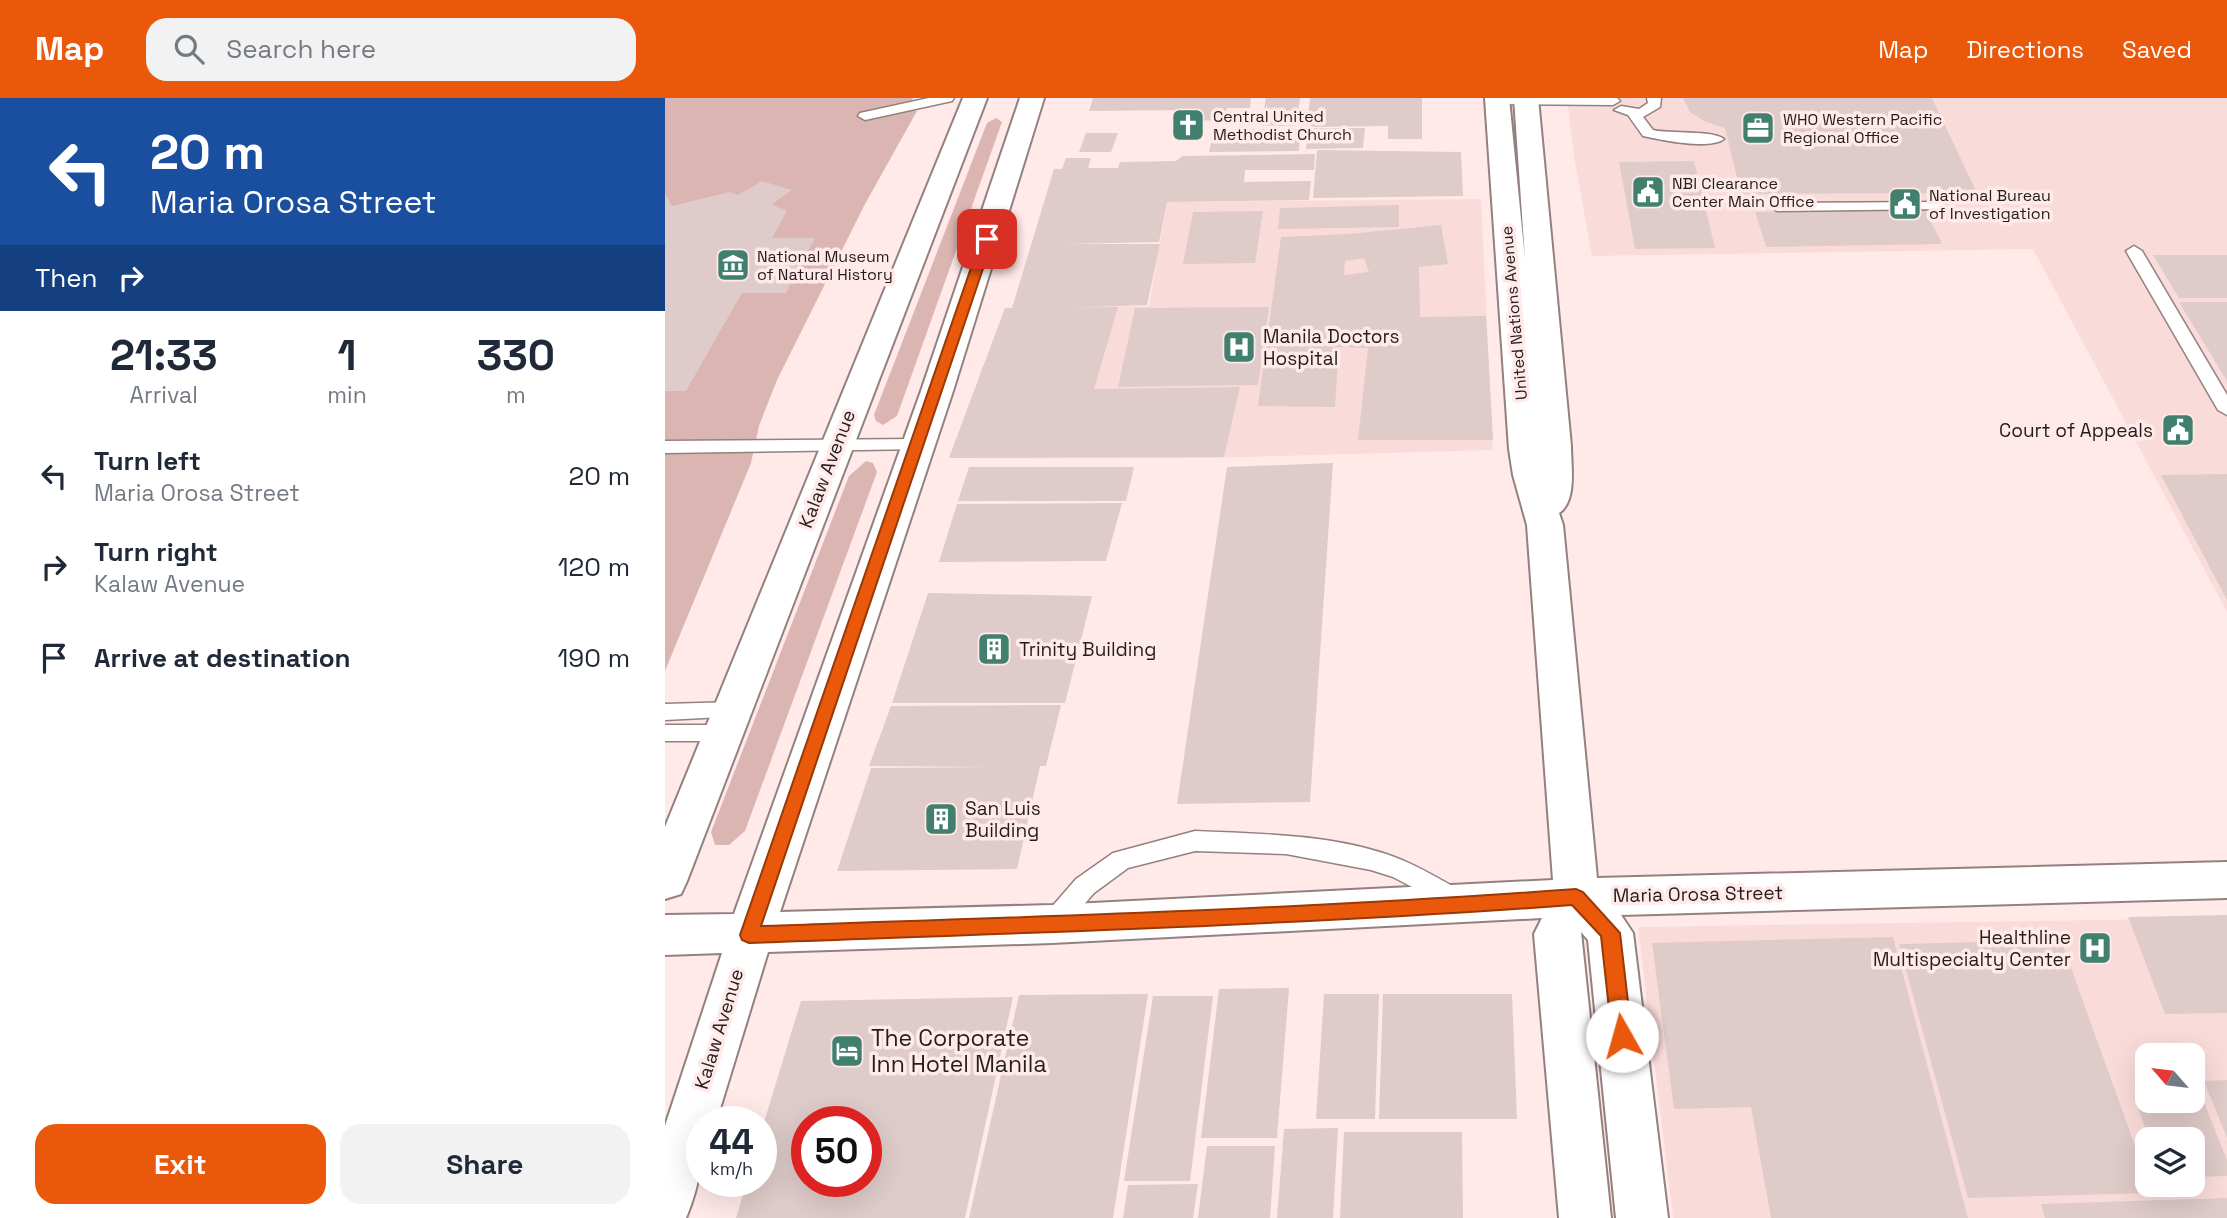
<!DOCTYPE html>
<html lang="en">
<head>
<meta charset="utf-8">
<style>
  body { margin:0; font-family:"Space Grotesk",sans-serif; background:#f2f2f3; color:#1f2937; height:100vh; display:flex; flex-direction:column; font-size:26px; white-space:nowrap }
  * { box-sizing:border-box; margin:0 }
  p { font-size:23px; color:#747a83 }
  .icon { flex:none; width:38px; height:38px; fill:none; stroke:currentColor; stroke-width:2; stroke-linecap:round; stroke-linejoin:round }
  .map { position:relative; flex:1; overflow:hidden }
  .side { display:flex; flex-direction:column; background:#fff; width:665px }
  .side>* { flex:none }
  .top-card { background:#1a4fa0; color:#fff; overflow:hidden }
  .needle { width:46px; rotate:298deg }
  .buttons { position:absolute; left:1470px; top:945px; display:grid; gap:14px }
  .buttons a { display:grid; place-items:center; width:70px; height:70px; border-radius:14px; background:#fff; box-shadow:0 7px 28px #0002; font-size:35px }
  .speed { position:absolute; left:21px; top:1008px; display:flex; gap:14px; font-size:35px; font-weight:700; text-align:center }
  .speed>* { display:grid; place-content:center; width:91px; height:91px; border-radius:50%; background:#fff; box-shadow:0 7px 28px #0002; line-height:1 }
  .speed small { font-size:18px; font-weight:400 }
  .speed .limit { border:10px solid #d22; background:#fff; color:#111 }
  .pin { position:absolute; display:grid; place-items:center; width:60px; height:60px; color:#fff; margin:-30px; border-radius:14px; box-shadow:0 4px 10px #0006 }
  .me { position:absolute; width:77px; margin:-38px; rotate:353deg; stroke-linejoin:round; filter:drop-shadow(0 0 5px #0008) }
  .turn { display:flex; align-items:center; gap:24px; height:147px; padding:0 35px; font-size:32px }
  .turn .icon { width:91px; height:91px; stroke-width:2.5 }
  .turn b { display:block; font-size:49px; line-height:60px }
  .then { display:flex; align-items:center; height:66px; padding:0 35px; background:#0003; gap:14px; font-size:26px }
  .eta { display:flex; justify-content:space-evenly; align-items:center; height:119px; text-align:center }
  .eta b { font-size:42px; font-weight:700; line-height:49px }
  .cta { display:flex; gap:14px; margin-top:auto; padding:14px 35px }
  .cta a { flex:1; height:80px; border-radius:21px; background:#ea580c; color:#fff; font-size:28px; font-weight:700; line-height:80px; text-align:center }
  .cta a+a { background:#f2f2f3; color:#1f2937 }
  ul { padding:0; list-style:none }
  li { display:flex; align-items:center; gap:21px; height:91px; padding:0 35px }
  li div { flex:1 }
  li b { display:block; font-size:26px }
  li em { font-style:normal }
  header { display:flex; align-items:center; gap:42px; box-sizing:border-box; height:98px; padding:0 35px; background:#ea580c; color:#fff }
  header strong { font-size:33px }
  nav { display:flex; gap:38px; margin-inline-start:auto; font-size:24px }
  .search { width:490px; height:63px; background:#f2f2f3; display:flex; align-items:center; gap:18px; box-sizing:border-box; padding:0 24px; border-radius:21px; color:#747a83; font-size:26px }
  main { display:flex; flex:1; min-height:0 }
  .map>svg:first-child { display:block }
  .built { fill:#f9dcda; fill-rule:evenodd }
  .green { fill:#dbb5b2 }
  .building { fill:#dfcbc9; fill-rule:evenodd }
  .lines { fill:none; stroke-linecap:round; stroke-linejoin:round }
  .lane-casing { stroke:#93817f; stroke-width:3 }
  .secondary-casing { stroke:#93817f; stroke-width:4 }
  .lane { fill:#fff; fill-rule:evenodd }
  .secondary { fill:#fff; fill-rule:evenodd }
  .route { fill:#ea580c; stroke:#983908; stroke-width:2 }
  .labels { text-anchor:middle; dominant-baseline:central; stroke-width:7; stroke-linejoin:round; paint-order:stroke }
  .far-poi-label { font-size:16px; fill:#241d1d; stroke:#ffeae9; text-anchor:start }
  .far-street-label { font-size:16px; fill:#241d1d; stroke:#ffeae9 }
  .poi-label { font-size:19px; fill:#241d1d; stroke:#ffeae9; text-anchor:start }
  .street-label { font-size:19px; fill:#241d1d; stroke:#ffeae9 }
  .near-poi-label { font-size:23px; fill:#241d1d; stroke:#ffeae9; text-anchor:start }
</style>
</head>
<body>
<header>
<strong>Map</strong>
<div class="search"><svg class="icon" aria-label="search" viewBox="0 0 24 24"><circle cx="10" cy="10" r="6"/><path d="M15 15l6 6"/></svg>Search here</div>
<nav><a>Map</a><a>Directions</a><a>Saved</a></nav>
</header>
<main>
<section class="side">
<div class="top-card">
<div class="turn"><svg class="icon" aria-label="left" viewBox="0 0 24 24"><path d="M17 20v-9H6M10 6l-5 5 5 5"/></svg><div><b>20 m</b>Maria Orosa Street</div></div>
<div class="then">Then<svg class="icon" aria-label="right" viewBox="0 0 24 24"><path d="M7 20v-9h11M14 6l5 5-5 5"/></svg></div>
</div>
<div class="eta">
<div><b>21:33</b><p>Arrival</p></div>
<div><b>1</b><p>min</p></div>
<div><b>330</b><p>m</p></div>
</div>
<ul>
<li><svg class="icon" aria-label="left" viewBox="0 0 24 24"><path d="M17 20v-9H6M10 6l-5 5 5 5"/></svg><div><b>Turn left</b><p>Maria Orosa Street</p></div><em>20 m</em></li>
<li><svg class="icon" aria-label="right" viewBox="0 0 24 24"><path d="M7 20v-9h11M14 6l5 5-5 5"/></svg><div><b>Turn right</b><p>Kalaw Avenue</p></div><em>120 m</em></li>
<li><svg class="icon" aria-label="arrive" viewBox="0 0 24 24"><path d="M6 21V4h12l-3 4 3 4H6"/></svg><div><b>Arrive at destination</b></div><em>190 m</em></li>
</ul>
<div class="cta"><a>Exit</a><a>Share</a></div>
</section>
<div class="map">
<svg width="1562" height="1120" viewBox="0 0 1562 1120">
  <rect width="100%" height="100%" fill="#ffeae9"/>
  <!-- built -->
  <g class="built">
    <polygon points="902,0 1562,0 1562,514 1368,151 927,158 909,58"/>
    <polygon points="816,101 828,352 544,360 284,360 340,210 484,208 502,104"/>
    <path d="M1562,820V1120H1008L973,829ZM1482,957H1528V1003H1482ZM1482,1041H1528V1087H1482Z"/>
  </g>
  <!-- green -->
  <g class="green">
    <polygon points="0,0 248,0 243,13 252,13 200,106 112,282 94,328 86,365 0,573"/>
    <polygon points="331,20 337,24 232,318 218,327 211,323 209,317 322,25"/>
    <polygon points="201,363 208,365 212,374 80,733 64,747 50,747 46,734 184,378"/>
  </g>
  <!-- building -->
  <g class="building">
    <polygon points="428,0 586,0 585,10 562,10 560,22 518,23 520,12 424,13"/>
    <polygon points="601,0 635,0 631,28 596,28"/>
    <polygon points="645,0 757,0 757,41 723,41 723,28 642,29"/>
    <polygon points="1018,0 1267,0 1312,95 1076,96 1060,30 1039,23 1025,14"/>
    <polygon points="644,30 700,30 698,50 641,51"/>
    <polygon points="549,31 636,31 634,53 544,54"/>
    <polygon points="421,35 453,35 446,54 414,54"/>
    <polygon points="652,52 796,54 798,98 648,100"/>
    <polygon points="650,56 649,72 580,72 579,84 646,83 644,102 502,104 494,144 399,146 495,146 482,207 398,210 453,209 429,291 575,289 559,359 284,360 340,210 347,210 389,71 397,71 401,60 426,60 423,70 453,70 455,64 511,63 517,58"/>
    <polygon points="1029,63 1050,150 970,151 954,64"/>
    <polygon points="97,83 127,92 107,106 122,113 107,140 150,140 121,195 77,195 21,293 0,293 0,96 7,108 64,94 73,97"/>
    <polygon points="734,107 734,129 613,131 615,110"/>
    <polygon points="1260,111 1277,146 1101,149 1090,114"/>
    <polygon points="598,113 590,165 518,166 528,114"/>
    <path d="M776,127L783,166L754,169L755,219L821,218L828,342H693L703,250L674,249L670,309L593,308L616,139L683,136ZM699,160L704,174L679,177L680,163Z"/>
    <polygon points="1488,157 1562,157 1562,200 1514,200"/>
    <polygon points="1514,204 1562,204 1562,283"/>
    <polygon points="604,209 593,287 453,289 470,210"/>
    <polygon points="668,365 645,704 512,706 562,369"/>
    <polygon points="304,369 469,369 461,403 293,403"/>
    <polygon points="1562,376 1562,502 1496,377"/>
    <polygon points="457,405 441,463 274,464 292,406"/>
    <polygon points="263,495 427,498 400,605 227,605"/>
    <polygon points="396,607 381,668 375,668 352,771 172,773 206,670 329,669 204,668 226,608"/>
    <polygon points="1562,817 1562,915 1500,916 1463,819"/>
    <polygon points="1228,839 1303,1120 1106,1120 1086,1009 1009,1011 987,845"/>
    <polygon points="1396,842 1487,1095 1303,1100 1234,846"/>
    <polygon points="624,890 612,1040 536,1040 554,891"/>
    <polygon points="483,896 448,1120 304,1120 354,897"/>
    <polygon points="659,896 714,896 710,1021 651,1021"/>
    <polygon points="718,896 847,896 852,1021 714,1021"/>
    <polygon points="488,898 548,898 525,1083 459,1083"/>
    <path d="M348,899L300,1120H71L82,1083H96V1034L136,903ZM142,1024H201V1083H142Z"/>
    <polygon points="1562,982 1562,1040 1539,983"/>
    <polygon points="1536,997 1562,1062 1562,1078 1528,1079 1528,1041 1484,1041 1469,999 1482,999 1482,1003 1528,1003 1528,998"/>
    <polygon points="673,1030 668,1120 612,1120 619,1031"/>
    <polygon points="679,1034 797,1034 798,1120 675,1120"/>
    <polygon points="542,1048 610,1048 605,1120 533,1120"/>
    <polygon points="533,1086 528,1120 458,1120 463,1087"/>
    <polygon points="1562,1100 1562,1120 1380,1120 1376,1106"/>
  </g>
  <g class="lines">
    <defs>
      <g id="lane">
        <polygon points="264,0 289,0 287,3 200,22 193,18 195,15"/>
        <polygon points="827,0 952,0 955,3 948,7 832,6 827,5"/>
        <path d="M982,0H996L995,9L978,19L988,32C1005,36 1048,32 1059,41C1045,52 996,42 978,38L963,17L949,12L956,8L974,11L983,5Z"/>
        <polygon points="1274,104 1281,108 1279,111 1112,113 1105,109 1112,105"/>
        <polygon points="1469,148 1477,153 1562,297 1562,317 1553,312 1461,153"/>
        <polygon points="253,341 262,347 259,351 0,355 0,343"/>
        <polygon points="69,604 77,606 80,612 77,618 0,622 0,606"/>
        <polygon points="0,627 60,627 68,629 71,635 68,641 60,643 0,643"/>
        <path d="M530,733C598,736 683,736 746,766C763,774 780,784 798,794L801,801L798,808L789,811L728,779L706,772L621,756L530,753L463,770L429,795L396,833L387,837L378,833L375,826L378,819L411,781L448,755Z"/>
      </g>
      <g id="secondary">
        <polygon points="298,0 322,0 22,783 16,796 0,801 0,729"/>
        <path d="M355,0H379L288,293L115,814L387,807L888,782L862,427L848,377L844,351L820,0H844L860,161L849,0H873L906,348C906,367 912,404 894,415L898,427L932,780L1562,764V800L956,817L968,835L1003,1120H951L923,842L916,834L946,1120H894L869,836L877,820L387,845L103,854L51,1024H37C37,1062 36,1084 21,1120H0V1028L57,855L0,857V817L69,816L256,293Z"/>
      </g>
    </defs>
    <!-- lane casing -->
    <use href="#lane" class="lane-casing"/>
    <!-- secondary casing -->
    <use href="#secondary" class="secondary-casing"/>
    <!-- lane -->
    <use href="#lane" class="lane"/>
    <!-- secondary -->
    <use href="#secondary" class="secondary"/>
  </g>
  <!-- route -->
  <path class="route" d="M322,137L328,141L96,828C368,819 640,811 911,791L918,794L955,835L967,938L964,945L957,947L950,945L947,938L936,838L907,807C633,827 358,835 84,845L77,842L75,837L316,141Z"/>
  <!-- icons -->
  <defs>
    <symbol id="church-square" viewBox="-11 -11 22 22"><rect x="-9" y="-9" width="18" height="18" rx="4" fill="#41806e" stroke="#ffeae9"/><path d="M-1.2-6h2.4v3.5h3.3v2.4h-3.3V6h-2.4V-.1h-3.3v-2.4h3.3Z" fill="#fff"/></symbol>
    <symbol id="office-square" viewBox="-11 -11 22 22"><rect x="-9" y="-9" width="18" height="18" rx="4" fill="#41806e" stroke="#ffeae9"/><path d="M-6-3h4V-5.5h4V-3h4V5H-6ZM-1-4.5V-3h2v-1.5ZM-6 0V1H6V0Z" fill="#fff"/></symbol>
    <symbol id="civic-square" viewBox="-11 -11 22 22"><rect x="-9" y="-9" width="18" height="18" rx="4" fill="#41806e" stroke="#ffeae9"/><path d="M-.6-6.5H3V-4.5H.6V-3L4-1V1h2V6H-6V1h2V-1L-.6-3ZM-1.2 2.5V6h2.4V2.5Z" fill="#fff"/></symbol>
    <symbol id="museum-square" viewBox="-11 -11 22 22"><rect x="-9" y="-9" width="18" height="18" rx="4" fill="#41806e" stroke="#ffeae9"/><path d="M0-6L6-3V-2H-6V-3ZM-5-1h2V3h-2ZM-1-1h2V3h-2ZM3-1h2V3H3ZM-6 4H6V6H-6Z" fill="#fff"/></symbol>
    <symbol id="hospital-square" viewBox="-11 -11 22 22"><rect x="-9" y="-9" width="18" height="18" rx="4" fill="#41806e" stroke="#ffeae9"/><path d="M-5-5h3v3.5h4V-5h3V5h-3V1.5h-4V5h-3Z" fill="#fff"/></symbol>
    <symbol id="building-square" viewBox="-11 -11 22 22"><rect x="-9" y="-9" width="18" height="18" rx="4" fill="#41806e" stroke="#ffeae9"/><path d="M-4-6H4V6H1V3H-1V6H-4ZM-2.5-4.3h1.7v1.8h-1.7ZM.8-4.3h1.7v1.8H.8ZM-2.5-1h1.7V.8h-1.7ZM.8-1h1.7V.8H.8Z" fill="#fff"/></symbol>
    <symbol id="hotel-square" viewBox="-11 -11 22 22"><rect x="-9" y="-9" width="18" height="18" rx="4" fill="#41806e" stroke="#ffeae9"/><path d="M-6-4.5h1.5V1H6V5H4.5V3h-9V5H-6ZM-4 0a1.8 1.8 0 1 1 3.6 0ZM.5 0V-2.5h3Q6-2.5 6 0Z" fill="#fff"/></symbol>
  </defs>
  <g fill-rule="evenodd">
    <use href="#church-square" x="504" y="8" width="38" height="38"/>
    <use href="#office-square" x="1074" y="11" width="38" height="38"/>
    <use href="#civic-square" x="964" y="75" width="38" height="38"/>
    <use href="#civic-square" x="1221" y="87" width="38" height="38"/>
    <use href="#museum-square" x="49" y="148" width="38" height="38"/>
    <use href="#hospital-square" x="555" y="230" width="38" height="38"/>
    <use href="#civic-square" x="1494" y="313" width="38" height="38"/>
    <use href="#building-square" x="310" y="532" width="38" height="38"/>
    <use href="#building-square" x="257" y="702" width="38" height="38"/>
    <use href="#hospital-square" x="1411" y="831" width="38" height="38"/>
    <use href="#hotel-square" x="163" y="934" width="38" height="38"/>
  </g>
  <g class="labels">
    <!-- far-poi labels -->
    <g class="far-poi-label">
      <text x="548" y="18">Central United<tspan x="548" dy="18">Methodist Church</tspan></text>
      <text x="1118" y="21">WHO Western Pacific<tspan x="1118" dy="18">Regional Office</tspan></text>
      <text x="1007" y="85">NBI Clearance<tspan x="1007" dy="18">Center Main Office</tspan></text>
      <text x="1264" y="97">National Bureau<tspan x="1264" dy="18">of Investigation</tspan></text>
      <text x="92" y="158">National Museum<tspan x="92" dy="18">of Natural History</tspan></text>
    </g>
    <!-- far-street labels -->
    <g class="far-street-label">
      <text transform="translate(849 215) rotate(-95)">United Nations Avenue</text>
    </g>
    <!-- poi labels -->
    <g class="poi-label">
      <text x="598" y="238">Manila Doctors<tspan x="598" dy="22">Hospital</tspan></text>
      <text x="1488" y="332" text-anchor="end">Court of Appeals</text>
      <text x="354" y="551">Trinity Building</text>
      <text x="300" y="710">San Luis<tspan x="300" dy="22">Building</tspan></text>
      <text x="1406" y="839" text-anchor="end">Healthline<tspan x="1406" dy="22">Multispecialty Center</tspan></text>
    </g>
    <!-- street labels -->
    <g class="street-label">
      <text transform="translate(162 371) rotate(-69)">Kalaw Avenue</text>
      <text transform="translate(1033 796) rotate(-1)">Maria Orosa Street</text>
      <text transform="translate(54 931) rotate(-73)">Kalaw Avenue</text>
    </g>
    <!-- near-poi labels -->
    <g class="near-poi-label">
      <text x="206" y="940">The Corporate<tspan x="206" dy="26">Inn Hotel Manila</tspan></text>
    </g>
  </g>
</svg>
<div class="buttons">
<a><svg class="needle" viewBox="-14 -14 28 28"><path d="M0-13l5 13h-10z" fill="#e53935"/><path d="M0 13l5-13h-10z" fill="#747a83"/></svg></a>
<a><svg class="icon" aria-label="layers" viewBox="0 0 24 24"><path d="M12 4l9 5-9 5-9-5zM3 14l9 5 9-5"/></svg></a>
</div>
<div class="speed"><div>44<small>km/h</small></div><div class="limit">50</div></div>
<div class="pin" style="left:322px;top:141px;background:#d93025"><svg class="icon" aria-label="arrive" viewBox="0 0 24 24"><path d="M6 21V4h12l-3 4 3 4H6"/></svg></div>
<svg class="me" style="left:957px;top:938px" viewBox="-20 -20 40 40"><circle r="19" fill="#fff"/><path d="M0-13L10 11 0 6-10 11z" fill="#ea580c"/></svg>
</div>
</main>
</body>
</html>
